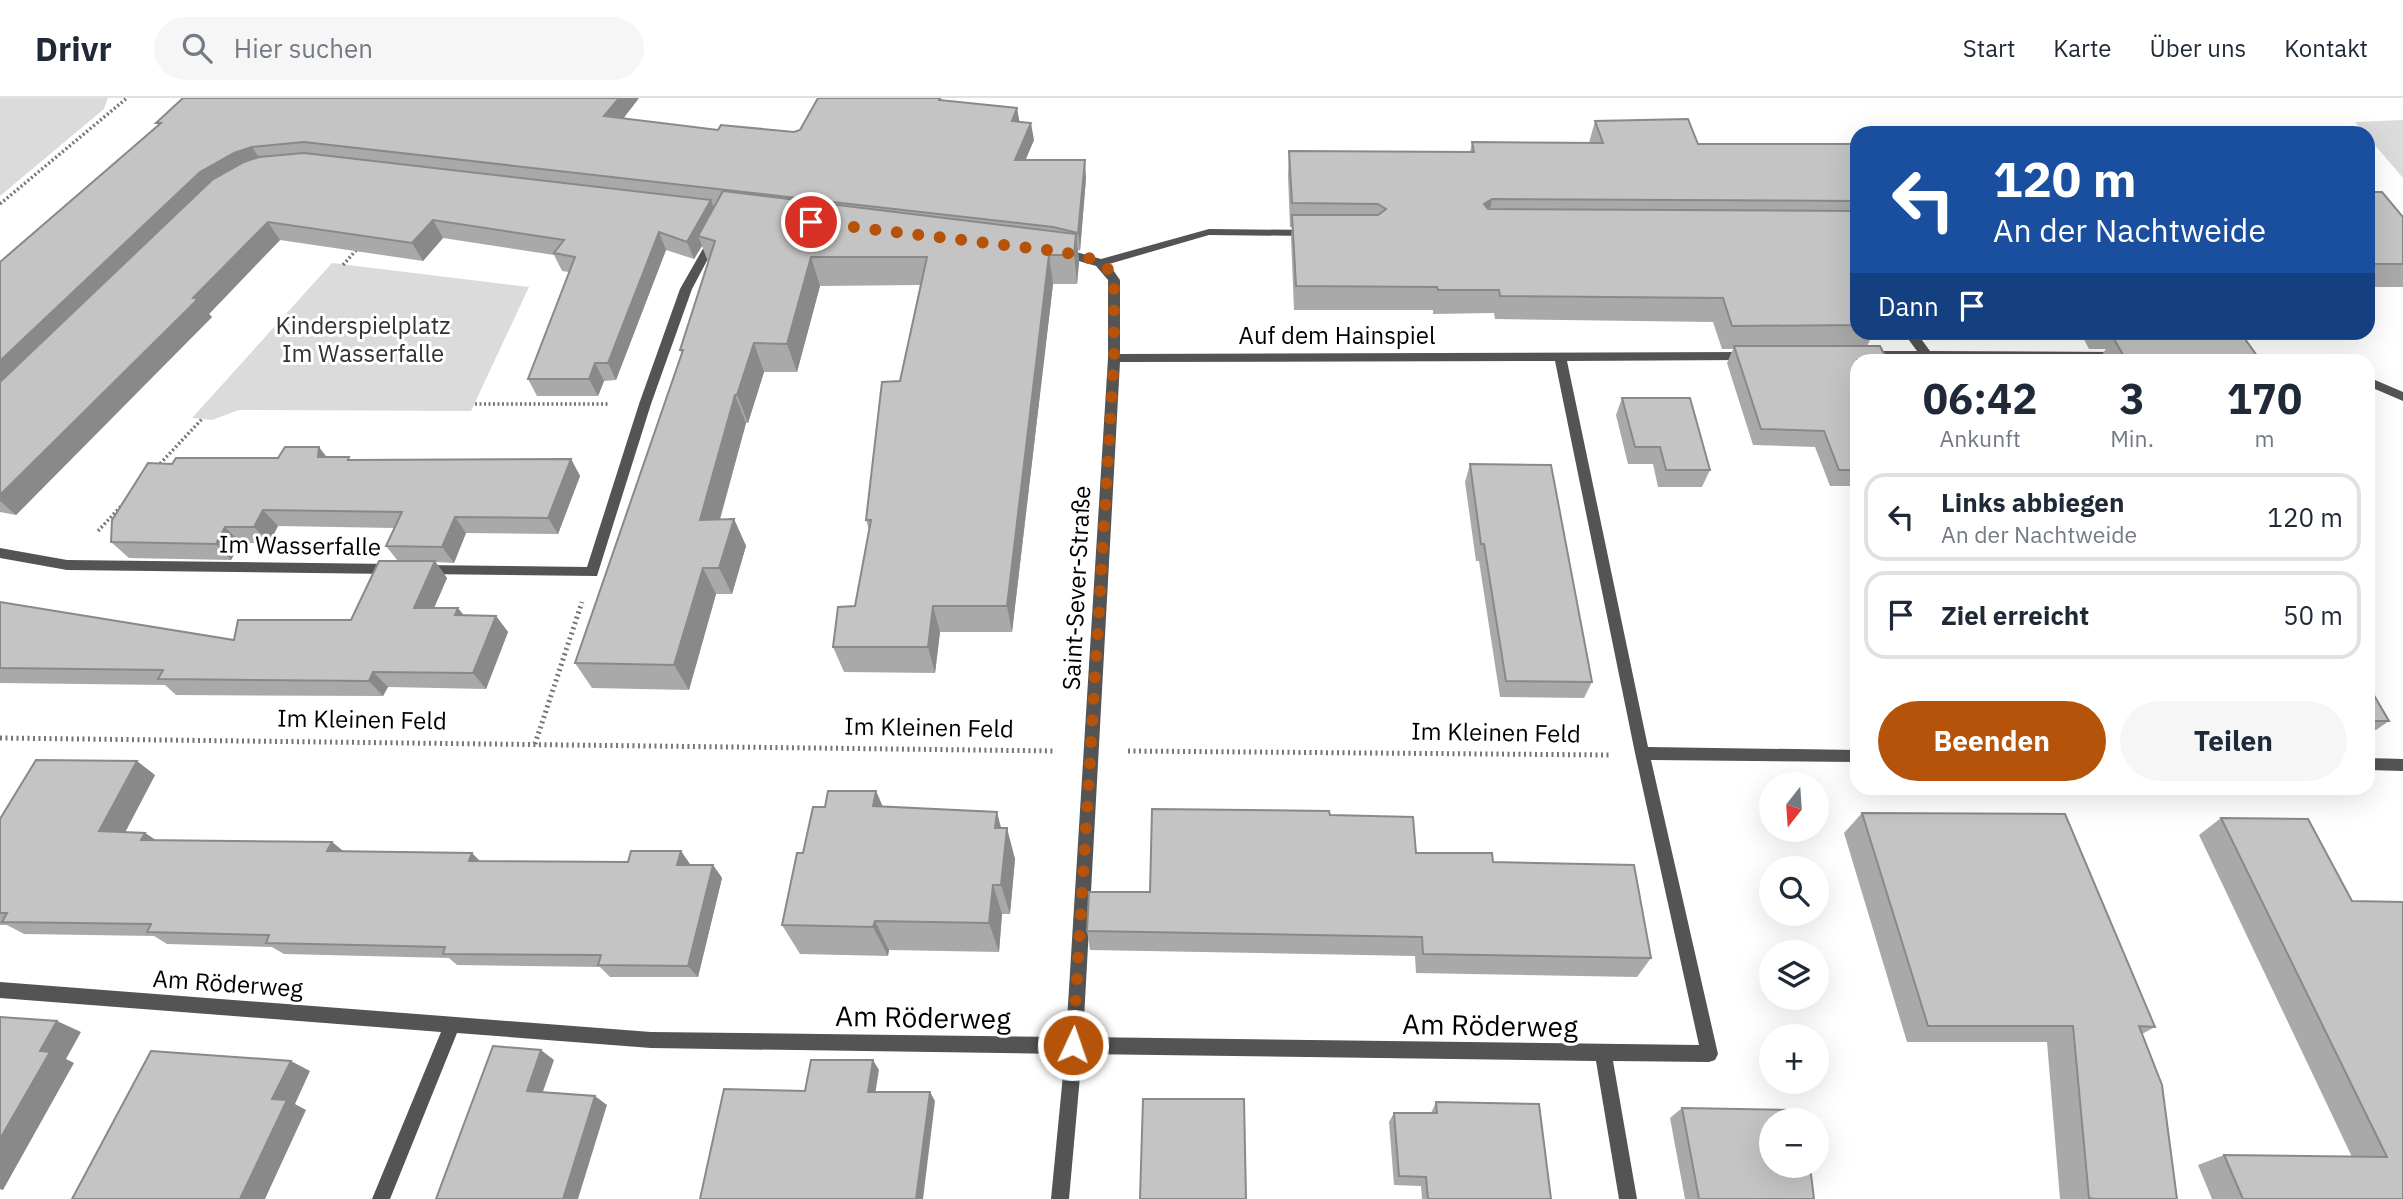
<!DOCTYPE html>
<html lang="de">
<head>
<meta charset="utf-8">
<style>
  body { margin:0; font-family:"IBM Plex Sans",sans-serif; background:#f6f6f7; color:#1f2937; height:100vh; display:flex; flex-direction:column; font-size:26px; white-space:nowrap }
  * { box-sizing:border-box; margin:0 }
  p { font-size:23px; color:#747a83 }
  .icon { flex:none; width:38px; height:38px; fill:none; stroke:currentColor; stroke-width:2; stroke-linecap:round; stroke-linejoin:round }
  .map { position:relative; flex:1; overflow:hidden }
  .details { position:absolute; left:1850px; top:256px; width:525px; height:441px; display:flex; flex-direction:column; background:#fff; border-radius:21px; box-shadow:0 7px 28px #0002 }
  .details>* { flex:none }
  .guide { position:absolute; left:1850px; top:28px; width:525px; height:214px; border-radius:21px; box-shadow:0 7px 28px #0002; background:#1a4fa0; color:#fff; overflow:hidden }
  .needle { width:46px; rotate:197deg }
  .tools { position:absolute; left:1759px; top:674px; display:grid; gap:14px }
  .tools a { display:grid; place-items:center; width:70px; height:70px; border-radius:50%; background:#fff; box-shadow:0 7px 28px #0002; font-size:35px }
  .pin { position:absolute; display:grid; place-items:center; width:60px; height:60px; color:#fff; margin:-30px; border:4px solid #fff; border-radius:50%; box-shadow:0 2px 7px #0007 }
  .me { position:absolute; width:77px; margin:-38px; rotate:3deg; stroke-linejoin:round; filter:drop-shadow(0 0 5px #0008) }
  .turn { display:flex; align-items:center; gap:24px; height:147px; padding:0 28px; font-size:32px }
  .turn .icon { width:91px; height:91px; stroke-width:2.5 }
  .turn b { display:block; font-size:49px; line-height:60px }
  .then { display:flex; align-items:center; height:66px; padding:0 28px; background:#0003; gap:14px; font-size:26px }
  .eta { display:flex; justify-content:space-evenly; align-items:center; height:119px; text-align:center }
  .eta b { font-size:42px; font-weight:700; line-height:49px }
  .action { display:flex; gap:14px; margin-top:auto; padding:14px 28px }
  .action a { flex:1; height:80px; border-radius:42px; background:#b45309; color:#fff; font-size:28px; font-weight:700; line-height:80px; text-align:center }
  .action a+a { background:#f6f6f7; color:#1f2937 }
  ul { padding:0; list-style:none }
  li { display:flex; align-items:center; gap:21px; height:88px; margin:0 14px 10px; padding:0 14px; border:4px solid #e0e1e3; border-radius:21px }
  li div { flex:1 }
  li b { display:block; font-size:26px }
  li em { font-style:normal }
  header { display:flex; align-items:center; gap:42px; box-sizing:border-box; height:98px; padding:0 35px; background:#fff; border-bottom:2px solid #e0e1e3 }
  header strong { font-size:33px }
  nav { display:flex; gap:38px; margin-inline-start:auto; font-size:24px }
  .search { width:490px; height:63px; background:#f6f6f7; display:flex; align-items:center; gap:18px; box-sizing:border-box; padding:0 24px; border-radius:38px; color:#747a83; font-size:26px }
  .map>svg:first-child { display:block }
  .green { fill:#dbdbdb }
  .lines { fill:none; stroke-linecap:round; stroke-linejoin:round }
  .path-far1 { stroke:#767676; stroke-width:3.5; stroke-dasharray:2 2.5; stroke-linecap:butt }
  .path { stroke:#767676; stroke-width:5; stroke-dasharray:2 3.5; stroke-linecap:butt }
  .minor { fill:#545454; fill-rule:evenodd }
  .wall { fill:#a9a9a9 }
  .shaded-wall { fill:#898989 }
  .building { fill:#c4c4c4; stroke:#898989; stroke-width:2 }
  .route { stroke:#b45309; stroke-width:12; stroke-dasharray:0 21.6 }
  .labels { text-anchor:middle; dominant-baseline:central; stroke-width:6; stroke-linejoin:round; paint-order:stroke }
  .park-label { font-size:24px; fill:#323232; stroke:#fff }
  .street-label { font-size:24px; fill:#000; stroke:#fff }
  .near-street-label { font-size:28px; fill:#000; stroke:#fff }
</style>
</head>
<body>
<header>
<strong>Drivr</strong>
<div class="search"><svg class="icon" aria-label="search" viewBox="0 0 24 24"><circle cx="10" cy="10" r="6"/><path d="M15 15l6 6"/></svg>Hier suchen</div>
<nav><a>Start</a><a>Karte</a><a>Über uns</a><a>Kontakt</a></nav>
</header>
<div class="map">
<svg width="2403" height="1101" viewBox="0 0 2403 1101">
  <rect width="100%" height="100%" fill="#fff"/>
  <!-- green -->
  <g class="green">
    <polygon points="0,0 108,0 104,11 0,98"/>
    <polygon points="2403,22 2403,80 2368,39 2368,35 2364,35 2355,24"/>
    <polygon points="332,165 529,189 471,313 239,312 212,322 192,320"/>
  </g>
  <g class="lines">
    <!-- path-far1 -->
    <g class="path-far1">
      <polyline points="0,106 127,0"/>
      <polyline points="343,167 359,149"/>
      <polyline points="475,306 610,306"/>
      <polyline points="157,369 202,321"/>
      <polyline points="98,433 123,406"/>
    </g>
    <!-- path -->
    <g class="path">
      <polyline points="0,640 1056,653"/>
      <polyline points="535,646 582,504"/>
      <polyline points="1128,653 1609,657"/>
    </g>
    <!-- minor -->
    <g class="minor">
      <path d="M1209,131L1308,132L1313,135L1308,138L1209,137L1109,166L1120,182V256L1746,254L1752,258L1746,262L1567,263L1648,649L1857,652V664L1651,662L1718,956L1715,962L1709,964L1613,963L1637,1101H1619L1596,963L1082,956L1069,1101H1051L1065,956L651,950L457,935L390,1101H372L441,934L0,900V884L651,934L1066,939L1108,260V182L1096,168L1058,157L1056,154L1062,150L1101,161ZM1555,263L1635,655L1699,947L1083,939L1120,264Z"/>
      <polygon points="714,137 719,140 692,191 651,306 597,478 418,476 416,472 418,468 423,467 587,469 639,306 680,191 709,140"/>
      <polygon points="1903,234 1916,234 1930,253 2120,254 2126,258 2120,262 1868,261 1862,257 1868,253 1917,253"/>
      <polygon points="2239,255 2287,258 2293,262 2235,262 2233,259"/>
      <polygon points="2368,279 2403,294 2403,303 2368,288"/>
      <polygon points="0,450 67,462 392,466 399,471 392,476 67,472 0,460"/>
      <polygon points="2368,660 2403,661 2403,673 2368,672"/>
    </g>
  </g>
  <!-- wall -->
  <g class="wall">
    <polygon points="183,0 639,0 623,21 718,32 794,34 800,32 818,0 941,0 942,2 1017,10 1019,24 1034,42 1025,62 1086,80 1080,153 1078,152 1079,164 1077,186 1053,186 1012,534 940,534 935,575 844,574 833,549 855,508 869,432 866,422 900,283 920,187 820,188 797,274 764,274 748,325 746,325 720,422 734,421 746,448 732,496 716,496 689,592 592,590 575,565 682,256 680,252 708,164 702,148 694,161 666,152 616,282 604,283 598,298 537,298 528,281 569,174 562,173 554,157 443,140 423,163 280,142 209,216 212,219 16,417 0,414 0,164 158,27 156,25"/>
    <polygon points="1595,23 1698,46 1857,46 1857,234 1874,234 1867,248 1857,262 1857,388 1830,388 1815,349 1753,347 1727,265 1733,251 1722,251 1713,224 1495,221 1494,215 1433,216 1433,212 1294,212 1291,140 1292,129 1290,129 1288,77 1289,53 1470,54 1472,44 1589,45"/>
    <polygon points="2368,94 2403,119 2403,189 2368,189"/>
    <polygon points="2080,234 2232,234 2226,241 2260,262 2098,262 2106,251 2089,251"/>
    <polygon points="1622,300 1710,372 1702,389 1658,389 1653,366 1628,366 1616,317"/>
    <polygon points="326,359 352,362 571,361 580,378 558,436 466,435 454,465 435,464 447,480 434,510 464,518 496,518 508,534 486,591 388,589 383,598 176,597 165,587 0,585 0,504 234,542 351,522 398,463 386,448 394,430 278,428 269,445 241,445 231,462 129,460 111,444 172,366"/>
    <polygon points="1470,366 1592,584 1584,600 1500,599 1479,463 1476,463 1465,384"/>
    <polygon points="2368,587 2389,623 2376,632 2368,632"/>
    <polygon points="155,677 125,734 145,735 156,742 332,744 343,753 481,763 628,764 681,753 690,767 713,767 722,780 698,879 610,879 600,869 457,867 449,860 284,856 272,849 167,846 154,838 24,836 7,827 0,827 0,721"/>
    <polygon points="876,693 883,709 1001,730 1015,761 1010,816 1002,816 999,854 889,852 888,858 800,856 782,827 803,755 825,709"/>
    <polygon points="1862,715 2155,929 2142,936 2177,1101 2060,1101 2047,944 1907,944 1844,735"/>
    <polygon points="1330,717 1416,755 1493,764 1651,860 1637,879 1416,875 1415,858 1090,852 1087,833 1150,794"/>
    <polygon points="2221,720 2352,803 2403,1101 2212,1101 2198,1067 2224,1057 2352,1059 2199,737"/>
    <polygon points="1436,1004 1551,1101 1422,1101 1421,1088 1394,1087 1389,1024 1394,1015 1431,1015"/>
    <polygon points="1682,1010 1771,1022 1814,1101 1685,1101 1670,1020"/>
  </g>
  <!-- shaded-wall -->
  <g class="shaded-wall">
    <polygon points="619,0 639,0 611,36 604,18"/>
    <polygon points="1017,10 1020,27 1012,23"/>
    <polygon points="1031,25 1034,42 1018,80 1015,62"/>
    <polygon points="252,49 264,67 0,297 0,263 200,74 234,55"/>
    <polygon points="1085,62 1086,80 1080,153 1078,135"/>
    <polygon points="1492,101 1487,124 1484,106"/>
    <polygon points="711,102 718,120 698,138 702,148 694,161 687,144"/>
    <polygon points="433,122 443,140 423,163 412,145"/>
    <polygon points="268,124 280,142 209,216 212,219 16,417 0,403 0,397"/>
    <polygon points="659,134 666,152 616,282 608,265"/>
    <polygon points="1076,136 1079,164 1077,186 1074,157"/>
    <polygon points="1049,157 1053,186 1012,534 1007,508"/>
    <polygon points="811,159 820,188 797,274 787,246"/>
    <polygon points="754,245 764,274 748,325 737,297"/>
    <polygon points="595,265 604,283 598,298 589,281"/>
    <polygon points="735,297 746,325 712,449 700,422"/>
    <polygon points="319,349 332,366 318,359"/>
    <polygon points="571,361 580,378 558,436 548,420"/>
    <polygon points="263,412 278,428 269,445 254,429"/>
    <polygon points="455,419 466,435 454,465 442,449"/>
    <polygon points="734,421 746,448 732,496 719,470"/>
    <polygon points="225,429 241,445 231,462 216,446"/>
    <polygon points="435,463 447,480 427,526 414,510"/>
    <polygon points="703,470 716,496 689,592 674,567"/>
    <polygon points="933,508 940,534 935,575 928,549"/>
    <polygon points="458,510 471,526 455,517"/>
    <polygon points="496,518 508,534 486,591 473,575"/>
    <polygon points="373,574 388,589 383,598 369,583"/>
    <polygon points="137,663 155,677 119,746 99,733"/>
    <polygon points="876,693 890,726 873,708"/>
    <polygon points="997,714 1005,745 995,730"/>
    <polygon points="1007,730 1015,761 1010,816 1001,787"/>
    <polygon points="145,735 164,748 141,742"/>
    <polygon points="332,744 348,757 327,753"/>
    <polygon points="681,753 690,766 687,780 677,767"/>
    <polygon points="472,755 485,768 469,763"/>
    <polygon points="713,767 722,780 698,879 688,868"/>
    <polygon points="993,787 1002,816 999,854 989,825"/>
    <polygon points="875,823 889,852 888,858 873,829"/>
    <polygon points="57,923 81,934 66,961 74,965 3,1092 0,1091 0,1041 40,953"/>
    <polygon points="541,952 554,962 540,1002 527,993"/>
    <polygon points="873,962 879,972 874,1003 868,994"/>
    <polygon points="291,963 310,973 295,1006 306,1012 265,1101 240,1101 272,1001"/>
    <polygon points="930,994 935,1003 923,1101 916,1101"/>
    <polygon points="595,998 607,1007 578,1101 563,1101"/>
  </g>
  <!-- building -->
  <g class="building">
    <polygon points="183,0 619,0 604,18 718,32 721,27 794,34 800,32 818,0 940,0 939,2 1017,10 1012,23 1031,25 1015,62 1085,62 1078,135 1053,129 304,44 252,49 234,55 200,74 0,263 0,164 161,25 156,25"/>
    <polygon points="1688,21 1698,46 1857,46 1857,103 1492,101 1484,106 1488,111 1857,113 1857,227 1732,228 1723,200 1500,198 1499,192 1438,192 1437,189 1296,188 1292,117 1378,117 1386,111 1378,106 1292,105 1289,53 1474,54 1472,44 1603,45 1595,23"/>
    <polygon points="304,55 711,102 687,144 659,134 608,265 595,265 589,281 528,281 575,159 554,155 564,142 433,122 412,145 268,124 193,200 198,201 0,397 0,284 212,82 244,64 259,59"/>
    <polygon points="723,93 1076,136 1074,157 1049,157 1007,508 933,508 928,549 833,549 838,509 855,508 871,422 866,422 882,284 900,283 927,159 811,159 787,246 754,245 737,297 735,297 700,422 734,421 719,470 703,470 674,567 575,565 683,252 680,252 715,143 698,138"/>
    <polygon points="2368,94 2382,94 2403,119 2403,166 2368,166"/>
    <polygon points="2114,241 2245,241 2260,262 2126,262"/>
    <polygon points="1734,248 1880,248 1887,262 1857,262 1857,372 1839,372 1824,333 1761,331"/>
    <polygon points="1622,300 1690,300 1710,372 1666,372 1660,349 1635,349"/>
    <polygon points="285,349 319,349 318,359 349,359 348,362 571,361 548,420 455,419 442,449 386,448 402,414 263,412 254,429 225,429 216,446 111,444 112,422 148,365 172,366 176,360 278,360"/>
    <polygon points="1470,366 1551,367 1592,584 1506,583 1484,446 1481,446"/>
    <polygon points="379,463 435,463 414,510 458,510 455,517 496,518 473,575 373,574 369,583 158,581 163,572 0,570 0,504 234,542 238,522 351,522"/>
    <polygon points="2368,587 2389,623 2368,623"/>
    <polygon points="36,662 137,663 99,733 145,735 141,742 332,744 327,753 472,755 469,763 628,764 631,753 681,753 677,767 713,767 688,868 598,867 601,857 443,856 445,849 266,845 269,837 147,834 151,826 2,824 7,815 0,815 0,721"/>
    <polygon points="828,693 876,693 873,708 997,714 995,730 1007,730 1001,787 993,787 989,825 875,823 873,829 782,827 797,755 803,755 813,709 825,709"/>
    <polygon points="1152,711 1329,713 1330,717 1413,719 1416,755 1492,755 1493,764 1634,767 1651,860 1423,856 1422,839 1087,833 1089,794 1150,794"/>
    <polygon points="1862,715 2065,716 2155,929 2139,928 2162,987 2177,1101 2094,1101 2089,1100 2073,928 1928,928"/>
    <polygon points="2221,720 2308,721 2352,803 2403,804 2403,1101 2243,1101 2224,1057 2387,1059"/>
    <polygon points="0,919 57,923 40,953 50,954 0,1041"/>
    <polygon points="493,948 541,952 527,993 595,998 563,1101 436,1101"/>
    <polygon points="151,953 291,963 272,1001 287,1002 240,1101 72,1101"/>
    <polygon points="811,962 873,962 868,994 930,994 916,1101 700,1101 724,991 805,993"/>
    <polygon points="1143,1001 1244,1001 1246,1101 1140,1101"/>
    <polygon points="1436,1004 1539,1006 1551,1101 1428,1101 1426,1079 1399,1078 1394,1015 1437,1015"/>
    <polygon points="1682,1010 1789,1012 1792,1022 1771,1022 1771,1068 1810,1068 1814,1101 1699,1101"/>
  </g>
  <g class="lines">
    <!-- route -->
    <path class="route" d="M811,124L1055,153C1076,157 1107,159 1114,182V260L1073,947"/>
  </g>
  <g class="labels">
    <!-- park labels -->
    <g class="park-label">
      <text x="363" y="227">Kinderspielplatz<tspan x="363" dy="28">Im Wasserfalle</tspan></text>
    </g>
    <!-- street labels -->
    <g class="street-label">
      <text x="1337" y="237">Auf dem Hainspiel</text>
      <text transform="translate(300 447) rotate(1)">Im Wasserfalle</text>
      <text transform="translate(1076 490) rotate(-87)">Saint-Sever-Straße</text>
      <text transform="translate(362 621) rotate(1)">Im Kleinen Feld</text>
      <text transform="translate(929 629) rotate(1)">Im Kleinen Feld</text>
      <text transform="translate(1496 634) rotate(1)">Im Kleinen Feld</text>
      <text transform="translate(228 885) rotate(4)">Am Röderweg</text>
    </g>
    <!-- near-street labels -->
    <g class="near-street-label">
      <text transform="translate(923 919) rotate(1)">Am Röderweg</text>
      <text transform="translate(1490 927) rotate(1)">Am Röderweg</text>
    </g>
  </g>
</svg>
<div class="tools">
<a><svg class="needle" viewBox="-14 -14 28 28"><path d="M0-13l5 13h-10z" fill="#e53935"/><path d="M0 13l5-13h-10z" fill="#747a83"/></svg></a>
<a><svg class="icon" aria-label="search" viewBox="0 0 24 24"><circle cx="10" cy="10" r="6"/><path d="M15 15l6 6"/></svg></a>
<a><svg class="icon" aria-label="layers" viewBox="0 0 24 24"><path d="M12 4l9 5-9 5-9-5zM3 14l9 5 9-5"/></svg></a>
<a>+</a>
<a>−</a>
</div>
<div class="pin" style="left:811px;top:124px;background:#d93025"><svg class="icon" aria-label="arrive" viewBox="0 0 24 24"><path d="M6 21V4h12l-3 4 3 4H6"/></svg></div>
<svg class="me" style="left:1073px;top:947px" viewBox="-20 -20 40 40"><circle r="17" fill="#b45309" stroke="#fff" stroke-width="3"/><path d="M0-11L8 9 0 5-8 9z" fill="#fff"/></svg>
<div class="guide">
<div class="turn"><svg class="icon" aria-label="left" viewBox="0 0 24 24"><path d="M17 20v-9H6M10 6l-5 5 5 5"/></svg><div><b>120 m</b>An der Nachtweide</div></div>
<div class="then">Dann<svg class="icon" aria-label="arrive" viewBox="0 0 24 24"><path d="M6 21V4h12l-3 4 3 4H6"/></svg></div>
</div>
<section class="details">
<div class="eta">
<div><b>06:42</b><p>Ankunft</p></div>
<div><b>3</b><p>Min.</p></div>
<div><b>170</b><p>m</p></div>
</div>
<ul>
<li><svg class="icon" aria-label="left" viewBox="0 0 24 24"><path d="M17 20v-9H6M10 6l-5 5 5 5"/></svg><div><b>Links abbiegen</b><p>An der Nachtweide</p></div><em>120 m</em></li>
<li><svg class="icon" aria-label="arrive" viewBox="0 0 24 24"><path d="M6 21V4h12l-3 4 3 4H6"/></svg><div><b>Ziel erreicht</b></div><em>50 m</em></li>
</ul>
<div class="action"><a>Beenden</a><a>Teilen</a></div>
</section>
</div>
</body>
</html>
